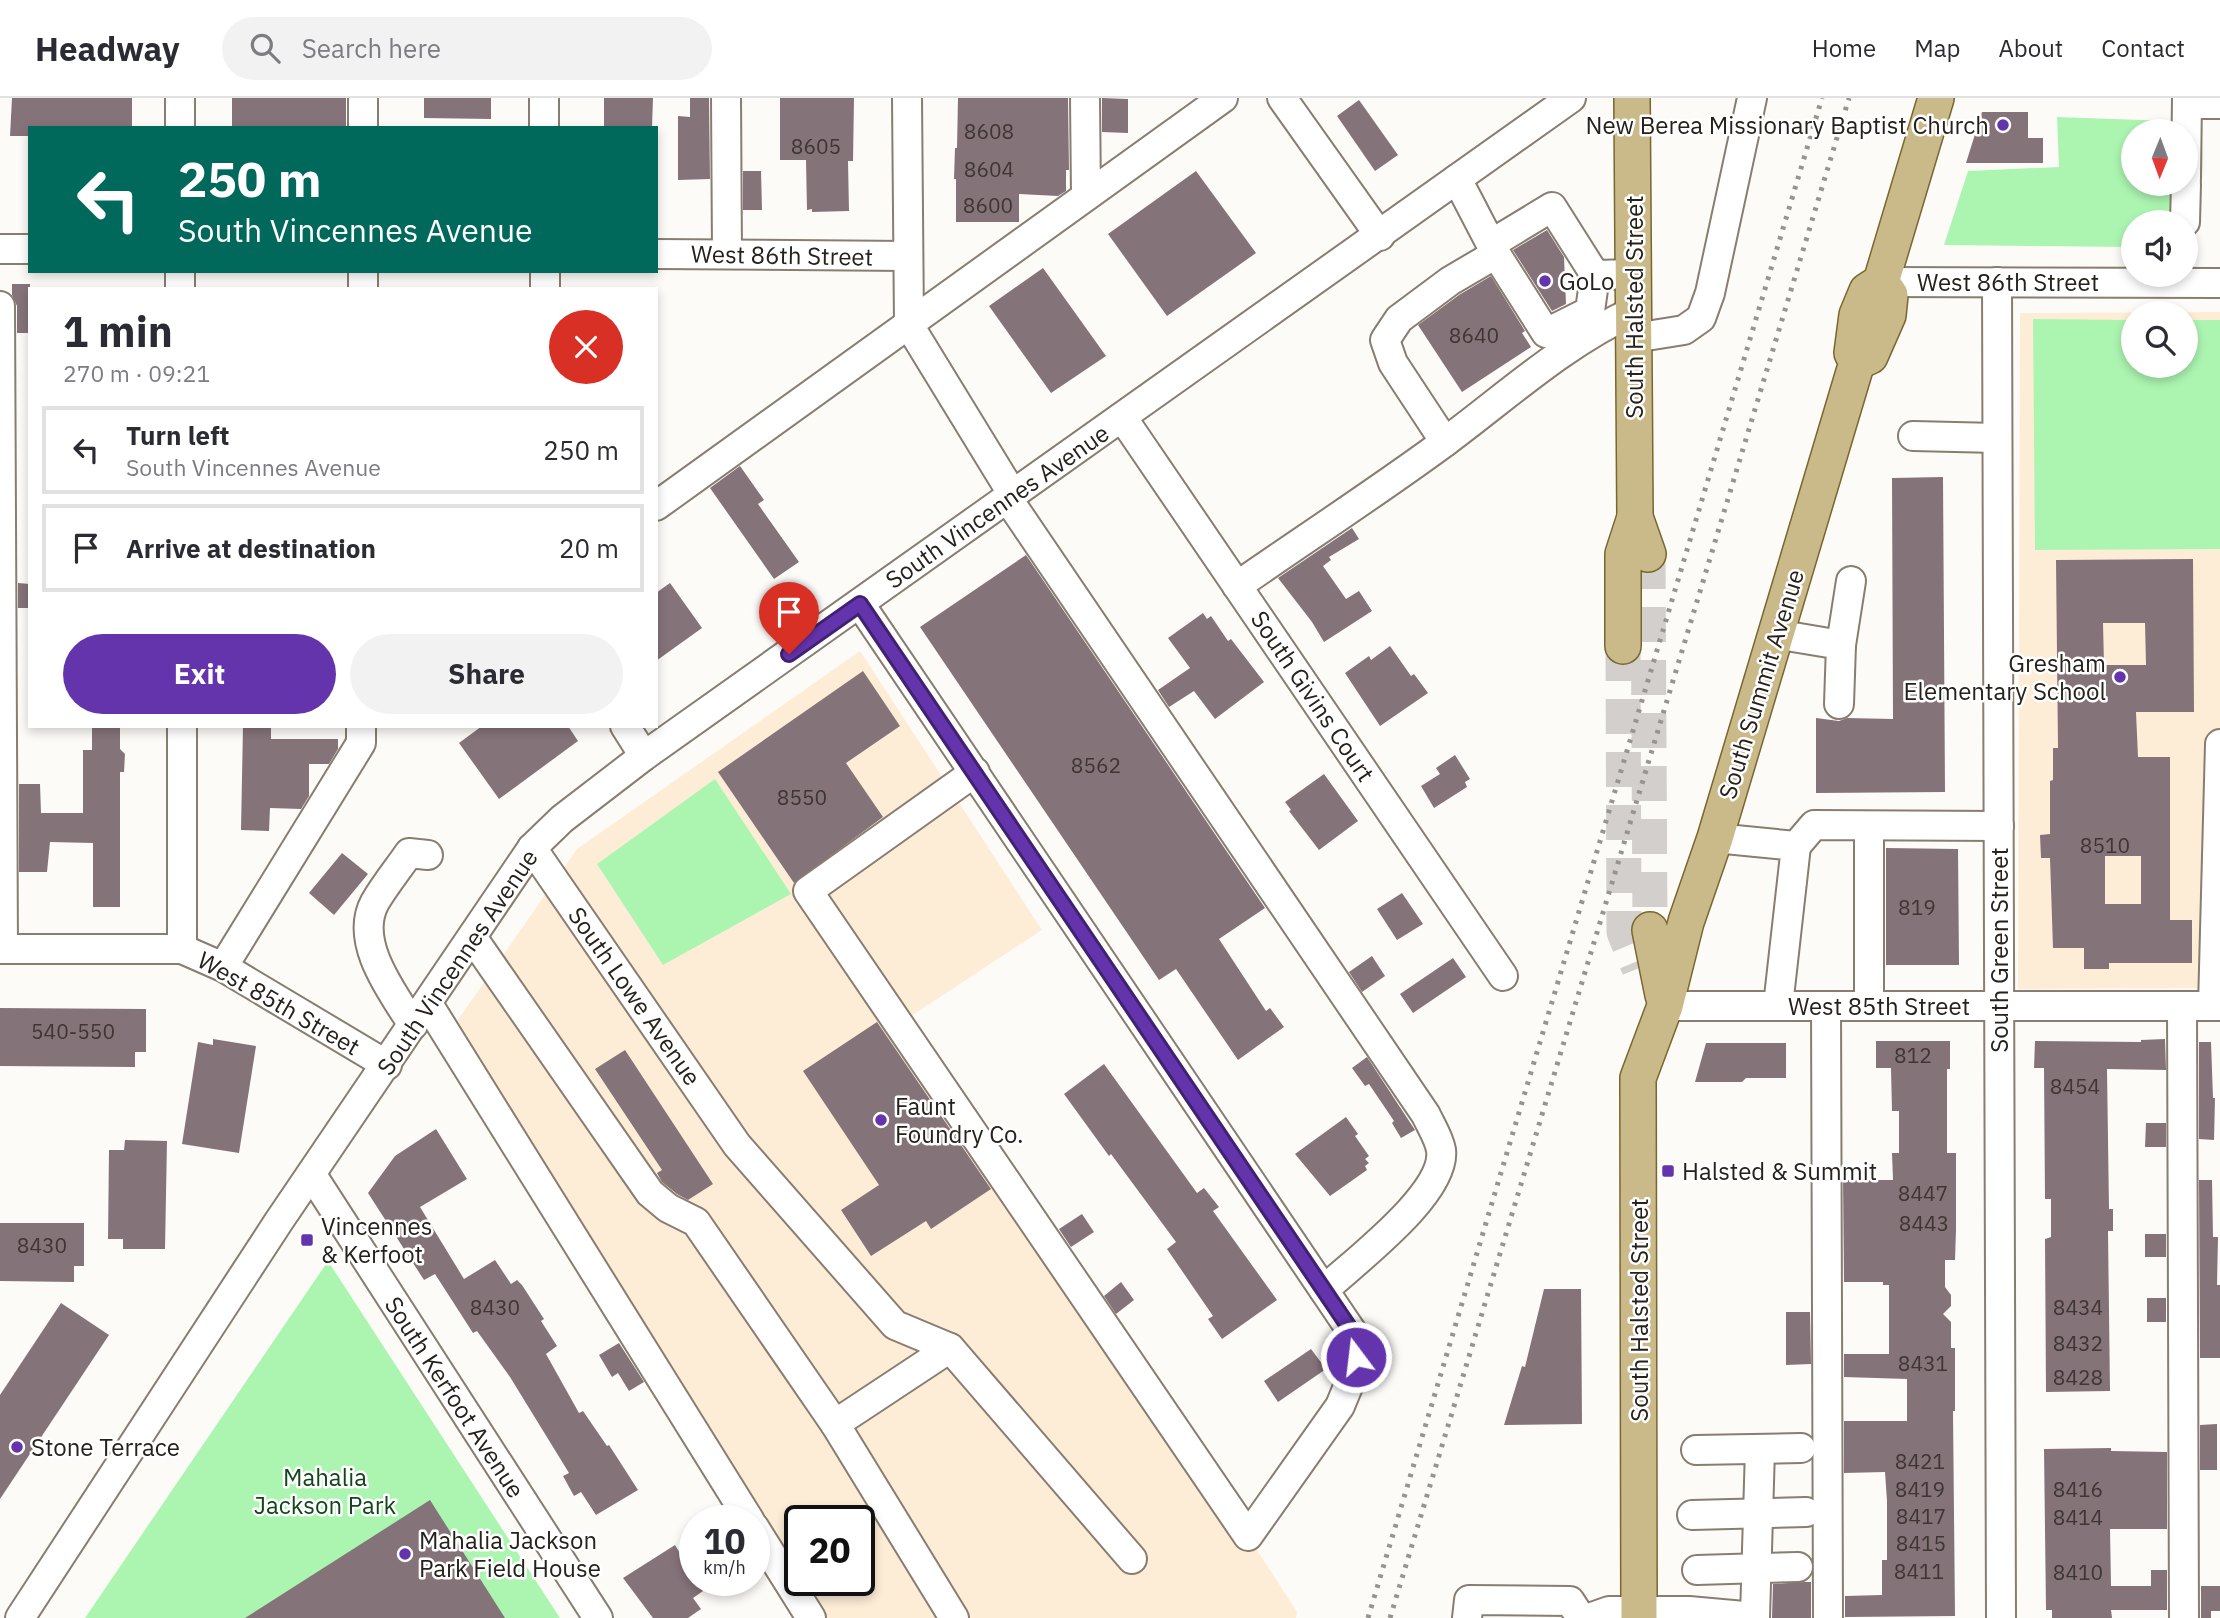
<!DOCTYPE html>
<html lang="en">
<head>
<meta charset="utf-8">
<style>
  body { margin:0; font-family:"IBM Plex Sans",sans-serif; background:#f2f2f3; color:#2b2b33; height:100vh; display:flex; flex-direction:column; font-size:26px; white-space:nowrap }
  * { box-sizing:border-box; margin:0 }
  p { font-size:23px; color:#7c7c81 }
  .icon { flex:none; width:38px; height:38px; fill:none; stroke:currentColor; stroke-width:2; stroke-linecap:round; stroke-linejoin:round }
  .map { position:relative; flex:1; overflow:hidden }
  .panel { position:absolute; left:28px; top:189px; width:630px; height:441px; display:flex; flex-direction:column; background:#fff; border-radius:0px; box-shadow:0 4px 10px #0003 }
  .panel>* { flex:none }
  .guide { position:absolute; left:28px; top:28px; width:630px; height:147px; border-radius:0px; box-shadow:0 4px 10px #0003; background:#00695c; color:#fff; overflow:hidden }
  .needle { width:46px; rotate:181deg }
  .controls { position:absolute; left:2121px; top:21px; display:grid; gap:14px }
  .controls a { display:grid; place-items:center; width:77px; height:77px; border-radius:50%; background:#fff; box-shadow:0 4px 10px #0003; font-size:35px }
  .speed { position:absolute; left:679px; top:1407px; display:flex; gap:14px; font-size:35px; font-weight:700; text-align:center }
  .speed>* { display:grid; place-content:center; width:91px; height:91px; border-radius:50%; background:#fff; box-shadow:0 4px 10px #0003; line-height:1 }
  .speed small { font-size:18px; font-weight:400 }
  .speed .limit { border:4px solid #111; border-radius:10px; background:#fff; color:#111 }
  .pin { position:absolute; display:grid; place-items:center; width:60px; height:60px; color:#fff; margin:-72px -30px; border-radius:50% 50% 50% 0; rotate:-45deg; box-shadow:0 0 7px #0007 }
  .pin .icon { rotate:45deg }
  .me { position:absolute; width:77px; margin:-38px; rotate:345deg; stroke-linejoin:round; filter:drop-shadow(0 0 5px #0008) }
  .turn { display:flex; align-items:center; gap:24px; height:147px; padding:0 35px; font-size:32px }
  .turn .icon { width:91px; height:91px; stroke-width:2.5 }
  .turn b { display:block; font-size:49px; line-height:60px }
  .round { display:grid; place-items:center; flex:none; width:74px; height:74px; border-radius:37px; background:#f2f2f3 }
  .head { display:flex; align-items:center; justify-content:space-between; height:119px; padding:0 35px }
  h1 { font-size:42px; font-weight:700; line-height:52px }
  .cta { display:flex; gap:14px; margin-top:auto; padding:14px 35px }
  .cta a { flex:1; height:80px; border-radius:42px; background:#6334ac; color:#fff; font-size:28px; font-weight:700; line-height:80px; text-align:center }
  .cta a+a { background:#f2f2f3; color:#2b2b33 }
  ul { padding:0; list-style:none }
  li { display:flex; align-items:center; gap:21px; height:88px; margin:0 14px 10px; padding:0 21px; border:4px solid #e1e1e2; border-radius:0px }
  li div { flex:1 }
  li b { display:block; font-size:26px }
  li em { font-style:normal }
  header { display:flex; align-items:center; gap:42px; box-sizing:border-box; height:98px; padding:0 35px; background:#fff; border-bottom:2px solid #e1e1e2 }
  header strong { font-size:33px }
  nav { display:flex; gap:38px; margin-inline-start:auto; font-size:24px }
  .search { width:490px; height:63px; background:#f2f2f3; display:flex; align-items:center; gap:18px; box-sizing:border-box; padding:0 24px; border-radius:38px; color:#7c7c81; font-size:26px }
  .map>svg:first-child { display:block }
  .built { fill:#fdedd7; fill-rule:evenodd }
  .green { fill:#acf5b1 }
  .building { fill:#85737a; fill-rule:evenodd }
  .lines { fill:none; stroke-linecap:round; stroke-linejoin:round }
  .major-tunnel { stroke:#d2cfcc; stroke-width:35; stroke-dasharray:35 18; stroke-linecap:butt }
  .minor-casing { stroke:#887d70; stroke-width:32 }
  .major-casing { stroke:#79672f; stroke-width:38 }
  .minor { stroke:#fff; stroke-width:28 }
  .major { stroke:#caba89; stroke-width:35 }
  .rail { stroke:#97948f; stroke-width:5; stroke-dasharray:3.5 7; stroke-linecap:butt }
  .route-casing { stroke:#402270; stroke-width:18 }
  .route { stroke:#6334ac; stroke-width:12 }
  .poi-dot { fill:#6334ac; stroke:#fff; stroke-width:2.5 }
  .labels { text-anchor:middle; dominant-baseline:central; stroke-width:5; stroke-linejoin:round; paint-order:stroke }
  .number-label { font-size:21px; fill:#3d3633 }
  .poi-label { font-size:24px; fill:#25211b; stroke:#fff; text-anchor:start }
  .street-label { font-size:24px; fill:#25211b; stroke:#fff }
  .park-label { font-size:24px; fill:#11451a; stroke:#fff }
</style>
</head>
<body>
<header>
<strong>Headway</strong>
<div class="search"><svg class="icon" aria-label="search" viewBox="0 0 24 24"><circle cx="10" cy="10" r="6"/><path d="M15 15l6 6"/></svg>Search here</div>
<nav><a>Home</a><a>Map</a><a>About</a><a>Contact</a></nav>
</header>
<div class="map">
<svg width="2220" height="1520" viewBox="0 0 2220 1520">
  <rect width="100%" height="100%" fill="#fdfbf8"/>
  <!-- built -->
  <g class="built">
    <path d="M2220,214V890L2018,891L2020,215ZM2133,215H2186V268H2133Z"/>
    <path d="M860,553L1042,832L899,926L1248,1438L1297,1514L1296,1520H811L448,936L577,751ZM800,1423H859V1482H800Z"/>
  </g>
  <!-- green -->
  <g class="green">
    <polygon points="2057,19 2170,23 2170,33 2133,33 2133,86 2170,86 2170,124 2133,124 2133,149 1944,147 1968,73 2059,69"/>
    <polygon points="2033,221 2133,222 2133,268 2186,268 2186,222 2220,222 2220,451 2035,452"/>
    <polygon points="715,681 791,796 663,867 597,766"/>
    <polygon points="328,1163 560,1520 85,1520"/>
  </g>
  <!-- building -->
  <g class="building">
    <polygon points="12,0 132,0 132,30 30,30 30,38 10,38"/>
    <rect x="232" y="0" width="114" height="30"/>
    <polygon points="424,0 491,0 491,21 424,20"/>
    <polygon points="604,0 653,0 652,30 604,30"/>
    <polygon points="690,0 709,0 710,81 678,82 678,18 690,19"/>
    <polygon points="780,0 854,0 853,63 848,63 849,113 812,114 812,111 807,112 806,62 780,62"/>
    <polygon points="958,0 1068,0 1069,72 1066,72 1066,93 1058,98 1019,96 1019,124 956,124 956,81 954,81 955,50 957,50"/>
    <polygon points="1102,0 1128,1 1128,35 1102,34"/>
    <polygon points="1359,2 1398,57 1375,73 1337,18"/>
    <polygon points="1982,14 2028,14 2028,40 2043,40 2043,65 1966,65"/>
    <polygon points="743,73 761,73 762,112 743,112"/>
    <polygon points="1196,73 1256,155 1167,218 1108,136"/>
    <polygon points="1547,132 1564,159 1566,206 1552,213 1513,152"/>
    <polygon points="1043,170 1106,258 1051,295 989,208"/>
    <polygon points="1491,178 1525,233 1522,235 1531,249 1462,294 1418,227 1459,197"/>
    <polygon points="12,186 30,186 30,235 17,235 17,208 12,197"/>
    <polygon points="740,368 764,402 758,406 799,464 774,481 710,390"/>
    <polygon points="1943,379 1945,694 1816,695 1816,620 1839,623 1847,620 1893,621 1892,380"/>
    <polygon points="1352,430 1359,441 1329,459 1331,462 1323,468 1346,501 1359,493 1372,513 1324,544 1312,524 1278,480"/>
    <polygon points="1026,457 1265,810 1219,841 1266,913 1270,910 1284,929 1238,962 1176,871 1159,882 920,529"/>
    <path d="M2193,461L2194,614H2136L2138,659H2170V822H2192V865H2109V871H2084V850H2053L2050,760H2041L2040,737L2050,736V683L2053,682V650H2058L2056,462ZM2103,525H2145L2146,567H2104ZM2105,758H2141V806H2105Z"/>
    <polygon points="18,485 30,486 30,510 18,510"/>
    <polygon points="670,485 702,530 656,563 656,495"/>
    <polygon points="1203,515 1207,521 1211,518 1228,543 1231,541 1264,584 1215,621 1194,593 1169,609 1158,592 1190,570 1168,540"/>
    <polygon points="1390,548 1411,578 1414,576 1428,595 1380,628 1345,575 1369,558 1371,562"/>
    <polygon points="863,573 900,628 846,665 883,719 794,785 718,674"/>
    <polygon points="92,628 120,628 120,651 125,656 124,674 120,674 120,809 93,809 93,745 50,744 47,774 19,774 19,686 40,686 41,715 83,715 83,652 92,652"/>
    <polygon points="243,628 271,628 271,641 338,641 338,651 329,666 309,666 309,698 301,711 270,710 269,733 241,732"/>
    <polygon points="482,628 568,628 578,643 499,701 459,645"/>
    <polygon points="1455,657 1470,681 1465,684 1467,689 1434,710 1421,688 1440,676 1436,670"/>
    <polygon points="1324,676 1358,723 1319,752 1289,713 1291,712 1285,704"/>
    <polygon points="1886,750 1958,751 1959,867 1886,867"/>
    <polygon points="342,755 368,776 334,817 309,795"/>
    <polygon points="1402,795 1423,826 1397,842 1377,811"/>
    <polygon points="1372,858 1385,878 1362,894 1349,874"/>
    <polygon points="1453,860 1466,879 1413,915 1400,896"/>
    <polygon points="0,910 146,911 146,954 135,954 135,969 0,968"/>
    <polygon points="877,924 991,1091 931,1131 926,1123 871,1158 841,1112 879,1087 803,973"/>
    <polygon points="213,941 256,948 239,1055 182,1046 198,944 213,947"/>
    <polygon points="2165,941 2166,972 2107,971 2109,1111 2113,1111 2113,1133 2108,1133 2110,1293 2046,1294 2045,1141 2051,1139 2051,1101 2045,1101 2044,970 2034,970 2035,943 2141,944 2141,942"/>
    <polygon points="1876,943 1950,943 1950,971 1947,971 1947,1055 1956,1055 1956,1132 1955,1162 1945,1162 1945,1189 1951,1197 1951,1208 1943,1216 1951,1224 1951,1250 1955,1250 1955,1313 1953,1313 1955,1518 1845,1519 1845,1498 1882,1497 1882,1462 1887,1462 1887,1403 1885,1374 1844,1375 1844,1323 1907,1323 1907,1281 1844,1279 1844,1256 1889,1256 1889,1187 1883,1187 1883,1184 1844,1184 1843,1082 1893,1082 1892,1055 1899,1055 1899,1013 1892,1013 1891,970 1876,970"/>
    <polygon points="2199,944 2211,944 2213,1000 2215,1000 2214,1042 2199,1041"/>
    <polygon points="1706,945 1786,945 1786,980 1746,980 1742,984 1695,984"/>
    <polygon points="625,952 713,1086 688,1102 677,1096 662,1084 657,1075 662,1072 595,971"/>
    <polygon points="1367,959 1415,1032 1401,1040 1392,1025 1394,1023 1369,986 1365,988 1352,970"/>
    <polygon points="1104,966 1197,1095 1204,1090 1219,1109 1213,1113 1277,1202 1222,1241 1208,1221 1213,1218 1167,1151 1176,1144 1111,1056 1109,1058 1064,996"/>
    <polygon points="1346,1019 1358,1036 1355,1038 1369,1058 1365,1061 1369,1065 1365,1068 1367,1072 1330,1098 1295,1056"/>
    <polygon points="2146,1025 2166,1025 2166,1049 2145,1049"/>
    <polygon points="436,1031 467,1081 420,1109 464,1181 495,1162 511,1186 517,1182 522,1187 544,1221 541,1223 557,1248 546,1256 579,1315 583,1313 607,1348 609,1347 638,1392 596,1417 581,1394 574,1398 563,1378 569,1375 510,1279 477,1233 473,1235 435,1176 424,1182 368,1095 395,1058"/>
    <polygon points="125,1042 167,1043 165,1151 123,1151 123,1141 108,1141 109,1052 124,1052"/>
    <polygon points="2199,1082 2212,1082 2213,1139 2218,1139 2217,1187 2220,1187 2220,1260 2200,1260"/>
    <polygon points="1082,1116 1094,1134 1071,1149 1059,1131"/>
    <polygon points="0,1125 84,1125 84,1168 74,1168 74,1184 0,1183"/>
    <rect x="2145" y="1136" width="21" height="23"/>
    <polygon points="1121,1184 1134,1202 1116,1216 1104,1198"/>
    <polygon points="1544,1191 1581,1191 1582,1326 1504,1327 1522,1268 1525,1269"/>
    <rect x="2147" y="1200" width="19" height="24"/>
    <polygon points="61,1205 109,1237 0,1401 0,1297"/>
    <polygon points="1786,1214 1810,1214 1811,1266 1786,1267"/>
    <polygon points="619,1245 644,1284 629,1293 618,1275 612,1279 599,1257"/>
    <polygon points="1311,1251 1326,1271 1278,1304 1264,1283"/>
    <polygon points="2217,1326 2217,1372 2200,1372 2200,1327"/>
    <polygon points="2111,1350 2111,1353 2167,1354 2167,1431 2110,1431 2111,1488 2151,1488 2151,1472 2167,1472 2167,1512 2111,1512 2112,1520 2052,1520 2052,1512 2046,1512 2044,1351"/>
    <polygon points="430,1402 505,1520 245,1520"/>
    <polygon points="675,1447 703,1493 693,1500 701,1511 688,1520 653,1520 623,1480"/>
    <polygon points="1804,1484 1811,1484 1811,1520 1772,1520 1773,1486"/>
    <polygon points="2201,1488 2220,1488 2220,1513 2211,1513 2211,1520 2201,1520"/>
  </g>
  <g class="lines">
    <!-- major-tunnel -->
    <g class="major-tunnel">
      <polyline points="1648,456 1650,832"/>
      <polyline points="1623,548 1624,834 1639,870"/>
    </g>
    <defs>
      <g id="minor">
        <polyline points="180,0 180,30"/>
        <polyline points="544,0 544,30"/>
        <polyline points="726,0 727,156"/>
        <polyline points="907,0 909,227 1013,397"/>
        <polyline points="1085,0 1086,98"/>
        <polyline points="1282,0 1380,138"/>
        <polyline points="2187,6 2220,6"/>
        <polyline points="363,30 363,0"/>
        <polyline points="2186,80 2187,0"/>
        <polyline points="2185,124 2186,86"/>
        <polyline points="1491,146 1552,109 1595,177 1633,176"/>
        <polyline points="0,151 30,151"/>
        <polyline points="656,156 908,158"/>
        <polyline points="1496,156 1546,235 1590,213 1595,177"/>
        <polyline points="180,173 180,191"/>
        <polyline points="545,173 545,191"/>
        <polyline points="1881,184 2220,185"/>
        <polyline points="1997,184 2001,1520"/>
        <polyline points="363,191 363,173"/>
        <polyline points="0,208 3,851"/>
        <polyline points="1634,240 1684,232 1701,220 1710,195 1752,0"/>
        <polyline points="1122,319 1503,878"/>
        <polyline points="1913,338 1997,340"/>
        <polyline points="1445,344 1393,265 1385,242 1399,221 1450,183 1496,156 1457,81"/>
        <path d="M1008,401L1426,1017C1431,1028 1439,1040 1441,1052C1447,1095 1354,1164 1324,1192"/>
        <polyline points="656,408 1223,0"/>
        <path d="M1237,488C1306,440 1377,394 1445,344C1507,298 1563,246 1634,213"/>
        <polyline points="860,506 1359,1244 1354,1274 1340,1308 1248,1438 808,793 975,674"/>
        <polyline points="1775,536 1841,547 1839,606"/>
        <polyline points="1841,547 1851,483"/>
        <polyline points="182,628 182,851"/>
        <polyline points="625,628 644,658"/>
        <polyline points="1715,740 1796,748 1778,908"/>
        <polyline points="1796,748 1814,727 1999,728"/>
        <polyline points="472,839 650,1095 668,1110 696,1124 835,1326 950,1250 895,1227 737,1047 532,750"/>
        <polyline points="0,851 182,851 223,869 387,967"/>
        <polyline points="223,869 361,645 361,628"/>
        <polyline points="428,906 750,1423"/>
        <polyline points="1665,908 2220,908"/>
        <polyline points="1826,908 1828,1520"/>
        <polyline points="1869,908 1869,729"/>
        <polyline points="2182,908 2184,1520"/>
        <polyline points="2213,908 2220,646"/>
        <path d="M413,927C393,895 353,844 375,804C385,787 398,771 409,755L428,757"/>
        <polyline points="312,1077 598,1520"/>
        <polyline points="950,1250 1132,1461"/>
        <polyline points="835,1326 954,1520"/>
        <polyline points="1696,1352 1801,1350"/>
        <polyline points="1692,1417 1806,1414"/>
        <polyline points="754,1429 811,1520"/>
        <polyline points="1697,1472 1798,1469"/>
        <polyline points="20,1520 279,1123 532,750 562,721 644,658 1571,0"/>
        <polyline points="1467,1520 1469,1502 1570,1503 1581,1520"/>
        <polyline points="1589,1520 1609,1513 1689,1513 1755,1519 1760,1351"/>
      </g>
      <g id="major">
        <polyline points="1632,0 1635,419 1648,456"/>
        <polyline points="1857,264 1870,258 1888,217 1890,197 1881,184"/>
        <polyline points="1623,548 1623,456 1635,419"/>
        <polyline points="1650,832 1663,897"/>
        <polyline points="1639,1520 1638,980 1665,908 1686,824 1715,740 1857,264 1852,255 1857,217 1867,193 1881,184 1936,0"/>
      </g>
    </defs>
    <!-- minor casing -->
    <use href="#minor" class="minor-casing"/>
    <!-- major casing -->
    <use href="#major" class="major-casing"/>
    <!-- minor -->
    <use href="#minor" class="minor"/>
    <!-- major -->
    <use href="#major" class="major"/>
    <!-- rail -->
    <g class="rail">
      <polyline points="1368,1520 1822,0"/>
      <polyline points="1390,1520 1849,0"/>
    </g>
  </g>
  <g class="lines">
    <defs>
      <polyline id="route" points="789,556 860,506 1359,1244 1356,1259"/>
    </defs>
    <!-- route casing -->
    <use href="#route" class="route-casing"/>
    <!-- route -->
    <use href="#route" class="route"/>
  </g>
  <!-- markers -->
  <g class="poi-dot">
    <circle cx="2003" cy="27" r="7"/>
    <circle cx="1545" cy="183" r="7"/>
    <circle cx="2120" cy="579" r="7"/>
    <circle cx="881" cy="1022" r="7"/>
    <rect x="1661" y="1066" width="14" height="14" rx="3.5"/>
    <rect x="300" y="1135" width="14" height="14" rx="3.5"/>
    <circle cx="17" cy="1349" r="7"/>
    <circle cx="405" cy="1456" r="7"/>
  </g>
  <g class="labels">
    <!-- number labels -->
    <g class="number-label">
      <text x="989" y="33">8608</text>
      <text x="816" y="48">8605</text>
      <text x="989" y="71">8604</text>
      <text x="988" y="107">8600</text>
      <text x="1474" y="237">8640</text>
      <text x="1096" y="667">8562</text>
      <text x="802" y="699">8550</text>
      <text x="2105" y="747">8510</text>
      <text x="1917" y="809">819</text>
      <text x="73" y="933">540-550</text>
      <text x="1913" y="957">812</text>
      <text x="2075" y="988">8454</text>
      <text x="1923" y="1095">8447</text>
      <text x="1924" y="1125">8443</text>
      <text x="42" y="1147">8430</text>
      <text x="495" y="1209">8430</text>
      <text x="2078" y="1209">8434</text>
      <text x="2078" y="1245">8432</text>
      <text x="1923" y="1265">8431</text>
      <text x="2078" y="1279">8428</text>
      <text x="1920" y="1363">8421</text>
      <text x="1920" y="1391">8419</text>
      <text x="2078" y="1391">8416</text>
      <text x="1921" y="1418">8417</text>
      <text x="2078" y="1419">8414</text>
      <text x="1921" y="1445">8415</text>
      <text x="1919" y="1473">8411</text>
      <text x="2078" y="1474">8410</text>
    </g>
    <!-- poi labels -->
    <g class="poi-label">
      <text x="1989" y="27" text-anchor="end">New Berea Missionary Baptist Church</text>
      <text x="1559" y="183">GoLo</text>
      <text x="2106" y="565" text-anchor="end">Gresham<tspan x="2106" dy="28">Elementary School</tspan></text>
      <text x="895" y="1008">Faunt<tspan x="895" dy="28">Foundry Co.</tspan></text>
      <text x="1682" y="1073">Halsted &amp; Summit</text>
      <text x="321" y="1128">Vincennes<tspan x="321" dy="28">&amp; Kerfoot</tspan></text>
      <text x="31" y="1349">Stone Terrace</text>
      <text x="419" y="1442">Mahalia Jackson<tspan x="419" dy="28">Park Field House</tspan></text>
    </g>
    <!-- street labels -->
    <g class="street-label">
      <text transform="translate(782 157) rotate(1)">West 86th Street</text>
      <text x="2008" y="184">West 86th Street</text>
      <text transform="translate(1634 209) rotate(-90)">South Halsted Street</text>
      <text transform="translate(997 408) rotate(-35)">South Vincennes Avenue</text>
      <text transform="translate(1761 586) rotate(-73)">South Summit Avenue</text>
      <text transform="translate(1313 598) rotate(56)">South Givins Court</text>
      <text transform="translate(1999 852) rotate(-90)">South Green Street</text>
      <text transform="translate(457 864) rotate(-56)">South Vincennes Avenue</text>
      <text transform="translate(635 898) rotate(55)">South Lowe Avenue</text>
      <text transform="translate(279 905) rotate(30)">West 85th Street</text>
      <text x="1879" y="908">West 85th Street</text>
      <text transform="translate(1639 1212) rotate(-90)">South Halsted Street</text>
      <text transform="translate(455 1299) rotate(57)">South Kerfoot Avenue</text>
    </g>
    <!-- park labels -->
    <g class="park-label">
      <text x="325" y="1379">Mahalia<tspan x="325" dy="28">Jackson Park</tspan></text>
    </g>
  </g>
</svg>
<div class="controls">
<a><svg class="needle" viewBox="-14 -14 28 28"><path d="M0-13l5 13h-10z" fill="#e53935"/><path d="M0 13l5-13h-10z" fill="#7c7c81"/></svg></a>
<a><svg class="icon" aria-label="sound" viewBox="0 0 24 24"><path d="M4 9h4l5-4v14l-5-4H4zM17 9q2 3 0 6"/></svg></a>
<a><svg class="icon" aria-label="search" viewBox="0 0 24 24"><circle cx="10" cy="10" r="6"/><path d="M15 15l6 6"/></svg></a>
</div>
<div class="speed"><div>10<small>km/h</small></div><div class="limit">20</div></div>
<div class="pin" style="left:789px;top:556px;background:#d93025"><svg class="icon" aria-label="arrive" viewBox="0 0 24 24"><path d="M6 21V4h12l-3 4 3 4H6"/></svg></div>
<svg class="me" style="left:1356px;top:1259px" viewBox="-20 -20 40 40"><circle r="17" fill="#6334ac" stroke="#fff" stroke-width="3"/><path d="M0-11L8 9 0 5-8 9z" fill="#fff"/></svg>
<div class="guide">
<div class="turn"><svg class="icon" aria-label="left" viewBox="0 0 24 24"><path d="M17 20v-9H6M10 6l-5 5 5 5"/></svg><div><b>250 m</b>South Vincennes Avenue</div></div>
</div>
<section class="panel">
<div class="head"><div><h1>1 min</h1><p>270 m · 09:21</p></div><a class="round" style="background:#d93025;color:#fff"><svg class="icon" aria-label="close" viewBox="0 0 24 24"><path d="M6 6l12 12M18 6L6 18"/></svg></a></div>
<ul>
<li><svg class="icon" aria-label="left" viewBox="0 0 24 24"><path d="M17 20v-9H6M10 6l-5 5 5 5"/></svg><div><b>Turn left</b><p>South Vincennes Avenue</p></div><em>250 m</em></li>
<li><svg class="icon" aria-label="arrive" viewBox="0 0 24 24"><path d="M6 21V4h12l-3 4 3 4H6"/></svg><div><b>Arrive at destination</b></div><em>20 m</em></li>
</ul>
<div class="cta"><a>Exit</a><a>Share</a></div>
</section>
</div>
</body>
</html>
